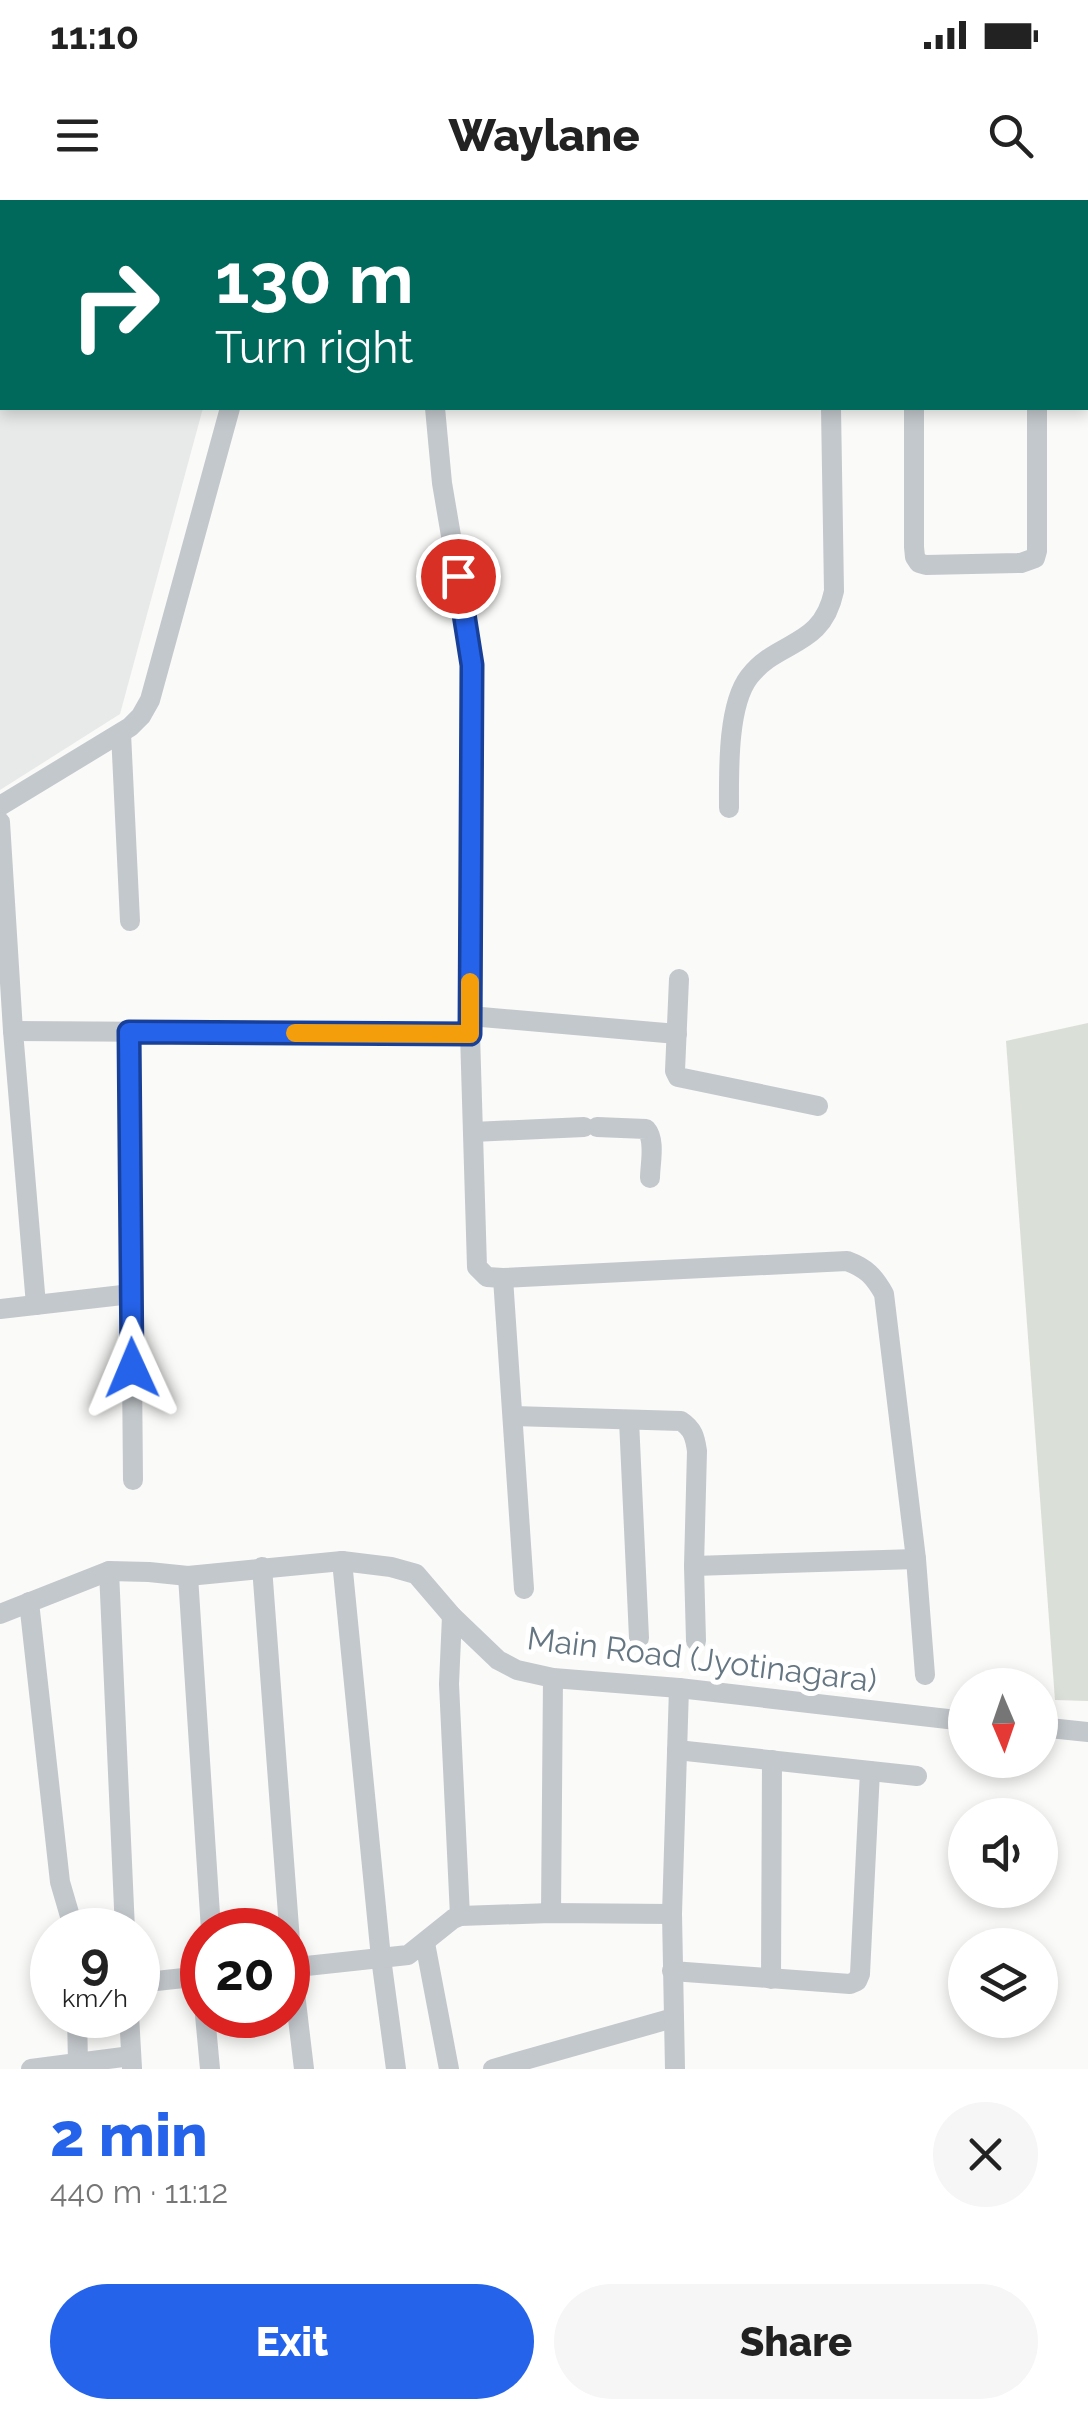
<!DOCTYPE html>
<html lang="en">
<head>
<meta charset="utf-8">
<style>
  body { margin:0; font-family:Raleway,sans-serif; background:#f6f6f6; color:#222; height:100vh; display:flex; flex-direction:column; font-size:38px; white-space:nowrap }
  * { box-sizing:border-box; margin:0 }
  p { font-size:32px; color:#767676 }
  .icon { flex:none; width:55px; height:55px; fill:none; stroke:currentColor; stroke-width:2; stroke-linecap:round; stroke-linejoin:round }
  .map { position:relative; height:1869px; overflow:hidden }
  .details { display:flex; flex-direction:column; background:#fff; flex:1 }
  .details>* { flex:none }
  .banner { position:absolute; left:0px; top:0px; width:1090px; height:210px; box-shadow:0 5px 15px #0003; background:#00695c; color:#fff; overflow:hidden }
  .needle { width:65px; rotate:178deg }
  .tools { position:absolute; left:948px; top:1468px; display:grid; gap:20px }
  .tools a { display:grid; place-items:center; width:110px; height:110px; border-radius:50%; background:#fff; box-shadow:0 5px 15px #0003; font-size:50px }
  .speed { position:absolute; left:30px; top:1708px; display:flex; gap:20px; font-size:50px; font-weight:700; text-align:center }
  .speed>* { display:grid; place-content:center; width:130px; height:130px; border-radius:50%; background:#fff; box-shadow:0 5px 15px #0003; line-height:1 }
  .speed small { font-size:25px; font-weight:400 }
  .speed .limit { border:15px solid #d22; background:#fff; color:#111 }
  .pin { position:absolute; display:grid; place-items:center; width:85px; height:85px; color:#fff; margin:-42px; border:5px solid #fff; border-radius:50%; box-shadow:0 2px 10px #0007 }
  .me { position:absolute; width:110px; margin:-55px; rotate:359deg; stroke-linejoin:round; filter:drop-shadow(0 0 8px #0008) }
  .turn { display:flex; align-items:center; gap:35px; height:210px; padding:0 50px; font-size:45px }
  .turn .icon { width:130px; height:130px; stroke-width:2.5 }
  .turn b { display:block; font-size:70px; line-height:85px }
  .round { display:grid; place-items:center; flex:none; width:105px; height:105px; border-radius:52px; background:#f6f6f6 }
  .head { display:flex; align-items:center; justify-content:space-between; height:170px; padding:0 50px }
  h1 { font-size:60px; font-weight:800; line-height:75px; color:#2563eb }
  .button { display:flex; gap:20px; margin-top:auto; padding:20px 50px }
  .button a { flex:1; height:115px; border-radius:60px; background:#2563eb; color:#fff; font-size:40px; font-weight:800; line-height:115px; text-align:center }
  .button a+a { background:#f6f6f6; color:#222 }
  .status { display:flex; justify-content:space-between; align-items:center; height:70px; padding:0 50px; background:#fff; direction:ltr }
  .status svg { height:28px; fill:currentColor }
  header { display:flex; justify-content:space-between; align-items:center; height:130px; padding:0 50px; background:#fff; font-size:45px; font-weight:800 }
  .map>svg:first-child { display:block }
  .built { fill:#e8e9e9 }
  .green { fill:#dadfd7 }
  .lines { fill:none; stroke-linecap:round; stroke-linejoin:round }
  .major-casing { stroke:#b5babe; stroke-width:30 }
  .minor { stroke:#c3c8cc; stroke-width:20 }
  .major { stroke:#fff; stroke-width:25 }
  .route-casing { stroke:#184099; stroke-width:25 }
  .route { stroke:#2563eb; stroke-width:18 }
  .slow { stroke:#f59e0b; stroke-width:18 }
  .labels { text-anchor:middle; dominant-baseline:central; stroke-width:10; stroke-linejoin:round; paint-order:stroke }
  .street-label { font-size:32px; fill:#657683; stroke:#fff }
</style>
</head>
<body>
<div class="status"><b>11:10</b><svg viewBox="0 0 49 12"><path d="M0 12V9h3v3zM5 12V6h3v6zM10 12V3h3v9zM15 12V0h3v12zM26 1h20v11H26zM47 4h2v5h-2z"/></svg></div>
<header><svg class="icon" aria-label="menu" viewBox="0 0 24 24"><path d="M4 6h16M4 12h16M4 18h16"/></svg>Waylane<svg class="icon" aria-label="search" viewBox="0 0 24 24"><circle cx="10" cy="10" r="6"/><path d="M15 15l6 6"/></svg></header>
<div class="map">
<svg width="1088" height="1869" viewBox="0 0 1088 1869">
  <rect width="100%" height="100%" fill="#fafaf8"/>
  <!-- built -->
  <polygon class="built" points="0,52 2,52 2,208 203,208 120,514 0,590"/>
  <!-- green -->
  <polygon class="green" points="1088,823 1088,1501 1055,1500 1006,841"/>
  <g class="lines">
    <defs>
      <g id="major">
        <polyline points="169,2 229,2"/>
        <polyline points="330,2 384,0"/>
        <polyline points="0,6 2,6"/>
      </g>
    </defs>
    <!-- major casing -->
    <use href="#major" class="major-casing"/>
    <!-- minor -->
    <g class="minor">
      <polyline points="426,0 426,2"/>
      <polyline points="828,0 828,2"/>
      <polyline points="960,0 960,2"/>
      <polyline points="992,2 992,0"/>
      <path d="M435,208L442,283L473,465L470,834L477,1067L487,1077L503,1078L847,1061C866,1068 874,1076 884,1094L916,1359L925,1475"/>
      <polyline points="914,208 914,347 915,357 919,363 926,365 1021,363 1035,358 1037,351 1037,208"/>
      <polyline points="121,533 130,721"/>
      <polyline points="0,606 130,527 141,516 150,500 230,208"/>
      <path d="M729,608C729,573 727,506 749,477C778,439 822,449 834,391L831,208"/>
      <polyline points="0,622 13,831 36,1105"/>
      <polyline points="679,779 675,871 678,877 818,906"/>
      <polyline points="470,816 677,834"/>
      <polyline points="13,831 470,834"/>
      <polyline points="129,832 133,1280"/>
      <path d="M597,927L646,929C656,940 650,964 650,978"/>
      <polyline points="473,932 584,927"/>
      <polyline points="503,1078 524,1389"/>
      <polyline points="0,1109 131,1094"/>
      <path d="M513,1216L681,1221C693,1229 695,1237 697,1251L694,1366L696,1441"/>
      <polyline points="629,1220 639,1438"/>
      <polyline points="342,1361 381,1758 396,1869"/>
      <polyline points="694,1366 916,1359"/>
      <polyline points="262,1367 292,1768 304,1869"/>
      <polyline points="109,1371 125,1730"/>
      <polyline points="188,1376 211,1730"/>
      <polyline points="29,1402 60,1682 74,1730"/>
      <polyline points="0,1414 109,1371 149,1372 188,1376 342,1361 391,1367 416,1374 452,1416 498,1460 517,1470 553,1478 679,1488 965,1521"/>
      <polyline points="452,1416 449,1484 460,1716"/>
      <polyline points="1040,1527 1088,1532"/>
      <polyline points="677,1550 917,1576"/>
      <polyline points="551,1713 553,1478"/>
      <polyline points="425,1743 449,1869"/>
      <polyline points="288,1768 408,1755 453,1719 460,1716 551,1713 672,1714"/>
      <polyline points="672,1771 850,1784 857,1781 860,1774 870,1571"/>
      <polyline points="771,1779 772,1560"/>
      <polyline points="138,1783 202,1776"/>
      <polyline points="77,1815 78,1863"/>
      <polyline points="129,1815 132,1868"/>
      <polyline points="205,1815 210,1869"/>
      <polyline points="31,1869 131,1856"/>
      <polyline points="493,1869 673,1818"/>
      <polyline points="675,1869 672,1714 679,1488"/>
    </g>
    <!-- major -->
    <use href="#major" class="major"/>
  </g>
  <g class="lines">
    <defs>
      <polyline id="route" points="132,1168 129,832 470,834 472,465 458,376"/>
    </defs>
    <!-- route casing -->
    <use href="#route" class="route-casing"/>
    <!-- route -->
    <use href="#route" class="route"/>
    <!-- slow -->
    <polyline class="slow" points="295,833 470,834 470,782"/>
  </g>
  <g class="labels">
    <!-- street labels -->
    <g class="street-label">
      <text transform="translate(702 1459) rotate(7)">Main Road (Jyotinagara)</text>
    </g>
  </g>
</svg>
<div class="tools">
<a><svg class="needle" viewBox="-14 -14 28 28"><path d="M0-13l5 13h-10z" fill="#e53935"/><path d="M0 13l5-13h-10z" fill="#767676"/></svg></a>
<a><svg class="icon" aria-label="sound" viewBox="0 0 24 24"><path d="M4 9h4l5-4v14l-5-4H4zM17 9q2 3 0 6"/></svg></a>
<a><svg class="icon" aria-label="layers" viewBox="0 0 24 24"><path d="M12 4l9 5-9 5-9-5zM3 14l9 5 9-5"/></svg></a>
</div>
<div class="speed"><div>9<small>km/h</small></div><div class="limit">20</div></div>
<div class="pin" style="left:458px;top:376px;background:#d93025"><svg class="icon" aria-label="arrive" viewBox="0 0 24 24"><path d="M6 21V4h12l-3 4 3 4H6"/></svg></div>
<svg class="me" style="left:132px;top:1168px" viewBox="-20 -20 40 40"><path d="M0-17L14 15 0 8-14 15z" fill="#2563eb" stroke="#fff" stroke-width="4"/></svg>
<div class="banner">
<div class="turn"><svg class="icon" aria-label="right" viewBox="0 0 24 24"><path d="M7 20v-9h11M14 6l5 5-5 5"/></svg><div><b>130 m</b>Turn right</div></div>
</div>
</div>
<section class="details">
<div class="head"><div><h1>2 min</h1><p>440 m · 11:12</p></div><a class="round"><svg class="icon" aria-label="close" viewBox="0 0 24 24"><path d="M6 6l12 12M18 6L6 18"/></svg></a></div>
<div class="button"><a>Exit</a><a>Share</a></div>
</section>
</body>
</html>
